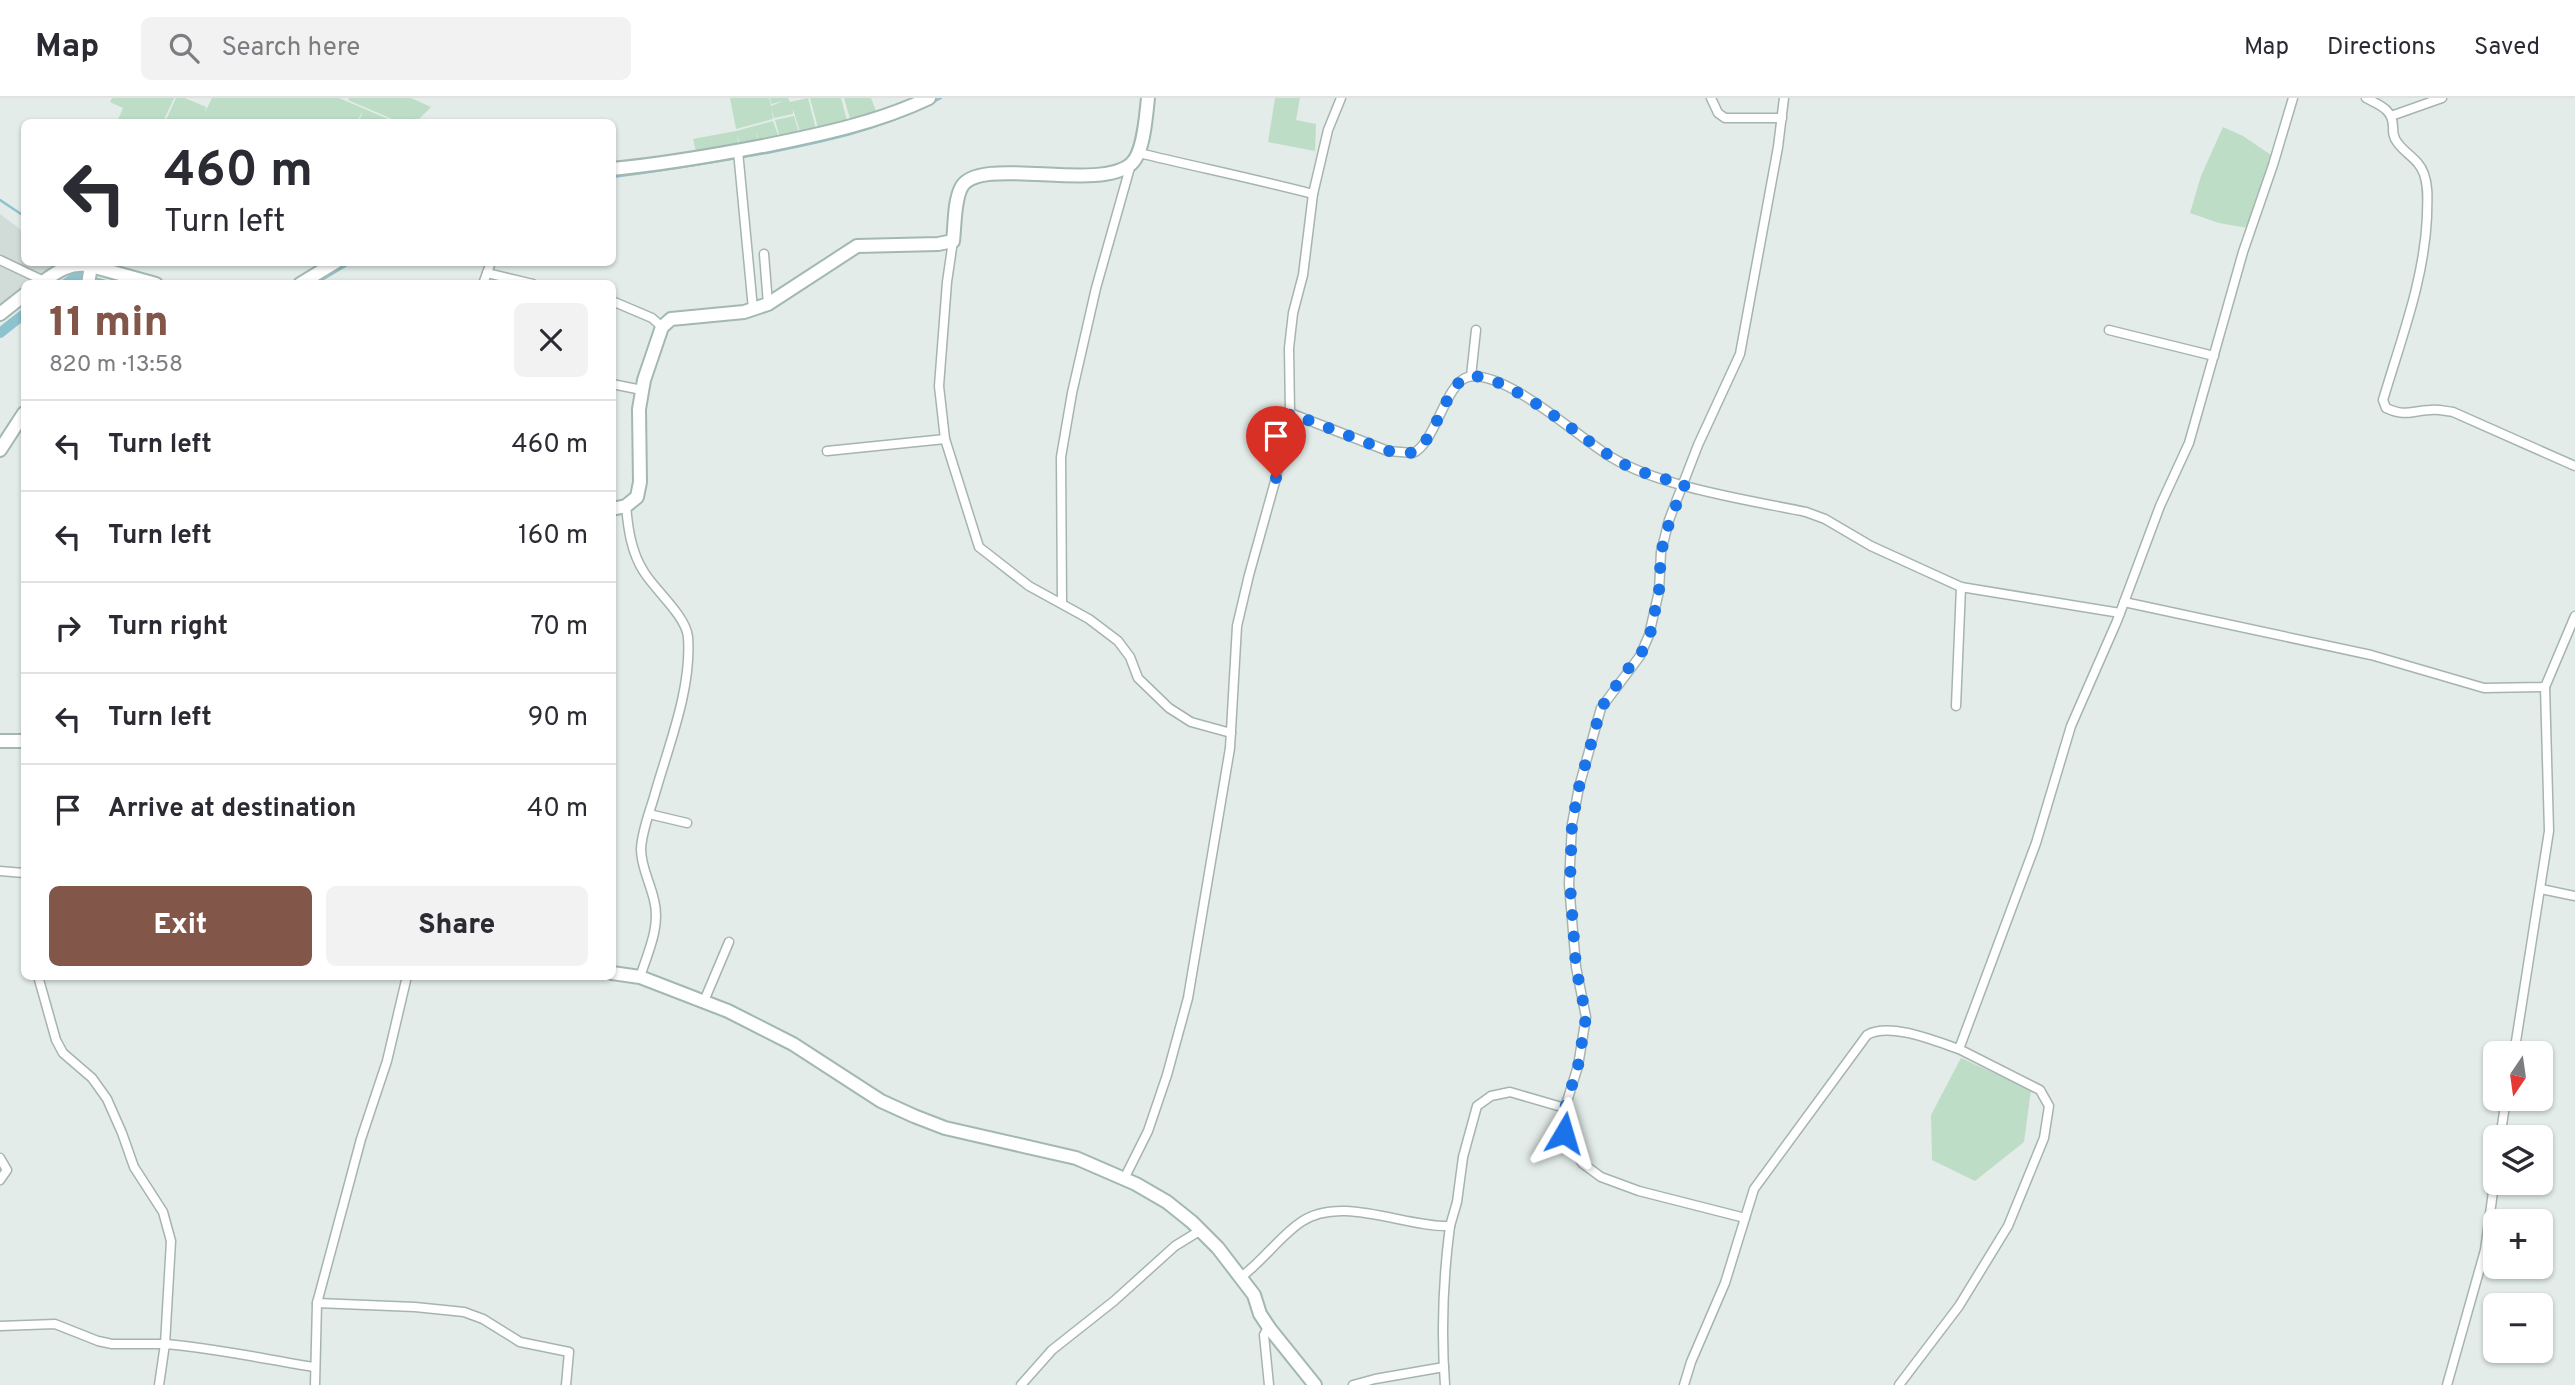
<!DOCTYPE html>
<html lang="en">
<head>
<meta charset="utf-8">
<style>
  body { margin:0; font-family:Overpass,sans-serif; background:#f2f2f3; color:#2b2b33; height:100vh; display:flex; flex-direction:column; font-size:26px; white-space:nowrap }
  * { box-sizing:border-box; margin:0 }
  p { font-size:23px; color:#7c7c81 }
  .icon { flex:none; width:38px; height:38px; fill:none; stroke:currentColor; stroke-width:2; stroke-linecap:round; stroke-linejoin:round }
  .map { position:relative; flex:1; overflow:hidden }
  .side { position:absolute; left:21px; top:182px; width:595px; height:700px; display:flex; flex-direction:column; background:#fff; border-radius:10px; box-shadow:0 2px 5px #0004 }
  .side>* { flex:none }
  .top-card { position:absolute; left:21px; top:21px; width:595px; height:147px; border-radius:10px; box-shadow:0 2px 5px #0004; background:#fff; color:#2b2b33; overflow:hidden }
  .needle { width:46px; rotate:193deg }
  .buttons { position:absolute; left:2483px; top:943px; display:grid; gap:14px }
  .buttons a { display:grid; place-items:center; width:70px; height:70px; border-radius:10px; background:#fff; box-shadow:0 2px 5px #0004; font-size:35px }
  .pin { position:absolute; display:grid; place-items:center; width:60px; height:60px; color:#fff; margin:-72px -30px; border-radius:50% 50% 50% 0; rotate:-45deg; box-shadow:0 0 7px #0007 }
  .pin .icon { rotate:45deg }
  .me { position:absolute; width:77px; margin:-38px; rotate:7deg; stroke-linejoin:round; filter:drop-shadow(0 0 5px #0008) }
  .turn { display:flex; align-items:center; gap:24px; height:147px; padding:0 28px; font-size:32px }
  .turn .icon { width:91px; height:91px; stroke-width:2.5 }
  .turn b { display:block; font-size:49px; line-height:60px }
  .round { display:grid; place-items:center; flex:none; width:74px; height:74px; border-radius:10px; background:#f2f2f3 }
  .headline { display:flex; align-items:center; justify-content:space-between; height:119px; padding:0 28px }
  h1 { font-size:42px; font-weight:800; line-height:52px; color:#825648 }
  .action { display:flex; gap:14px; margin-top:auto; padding:14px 28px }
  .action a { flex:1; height:80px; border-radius:10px; background:#825648; color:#fff; font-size:28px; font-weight:800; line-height:80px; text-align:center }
  .action a+a { background:#f2f2f3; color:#2b2b33 }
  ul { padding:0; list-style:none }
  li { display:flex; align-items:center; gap:21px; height:91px; padding:0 28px; border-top:2px solid #e1e1e2 }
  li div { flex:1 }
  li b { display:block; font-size:26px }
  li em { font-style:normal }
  header { display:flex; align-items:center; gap:42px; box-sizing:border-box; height:98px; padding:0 35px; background:#fff; border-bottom:2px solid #e1e1e2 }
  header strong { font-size:33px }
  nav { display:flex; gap:38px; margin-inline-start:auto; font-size:24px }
  .search { width:490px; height:63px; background:#f2f2f3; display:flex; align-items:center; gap:18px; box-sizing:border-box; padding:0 24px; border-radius:10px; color:#7c7c81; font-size:26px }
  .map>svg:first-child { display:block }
  .built { fill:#d1dcd8 }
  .green { fill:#bdddc7 }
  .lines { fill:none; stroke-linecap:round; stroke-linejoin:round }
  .stream { stroke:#8dc2cf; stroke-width:2.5 }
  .canal { stroke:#8dc2cf; stroke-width:10 }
  .street-casing { stroke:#a6b4b0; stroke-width:11 }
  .secondary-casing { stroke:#a2b8b1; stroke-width:16 }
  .street { stroke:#fff; stroke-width:8 }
  .secondary { stroke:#fff; stroke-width:12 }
  .route { stroke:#1a73e8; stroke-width:12; stroke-dasharray:0 21.6 }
</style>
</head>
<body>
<header>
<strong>Map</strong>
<div class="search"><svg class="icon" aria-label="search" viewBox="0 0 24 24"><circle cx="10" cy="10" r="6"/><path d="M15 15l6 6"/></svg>Search here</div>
<nav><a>Map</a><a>Directions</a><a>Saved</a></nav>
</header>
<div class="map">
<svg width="2575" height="1287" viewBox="0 0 2575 1287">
  <rect width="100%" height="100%" fill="#e3ece9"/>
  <!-- built -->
  <polygon class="built" points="0,116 24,134 24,164 66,165 40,185 24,186 24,197 0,215"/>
  <!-- green -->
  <g class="green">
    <polygon points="112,0 174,0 163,24 117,24 123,10 110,4"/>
    <polygon points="176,0 185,0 206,9 205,14 212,0 339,0 395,24 359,24 363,12 357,24 165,24"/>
    <polygon points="349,0 411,0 431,9 419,21 414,19 418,21 416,24 399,24 348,2"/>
    <polygon points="730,0 769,0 771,8 784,3 771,6 770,0 788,0 790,4 808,0 816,31 800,34 793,11 793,16 774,20 771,10 773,21 736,31"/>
    <polygon points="810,0 841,0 847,23 818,30"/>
    <polygon points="844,0 871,0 876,13 850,21"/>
    <polygon points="1275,0 1300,0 1296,22 1316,26 1315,53 1268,44"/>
    <polygon points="794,18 799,35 780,40 775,22"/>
    <polygon points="773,23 779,40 759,44 756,32 758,44 740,47 737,37 739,49 697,57 693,41 736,33"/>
    <polygon points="2223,29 2243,38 2271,57 2248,130 2219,125 2190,115 2201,78"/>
    <polygon points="1961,960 2031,992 2024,1044 1975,1083 1932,1062 1931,1017"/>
  </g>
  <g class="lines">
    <!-- stream -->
    <g class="stream">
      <polyline points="931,5 941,0"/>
      <path d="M612,79C664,73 715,64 766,55C820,44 876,33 925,8"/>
      <polyline points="0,102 24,118"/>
      <polyline points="98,181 117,186"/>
      <polyline points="315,186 352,164"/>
    </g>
    <!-- canal -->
    <g class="canal">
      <polyline points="65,186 78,177 84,178"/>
      <polyline points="0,235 24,216"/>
    </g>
    <defs>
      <g id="street">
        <polyline points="1711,0 1718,15 1725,20 1782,20"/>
        <path d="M2366,0C2379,7 2393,11 2393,29C2393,34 2393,39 2397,44C2405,56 2419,61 2424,76C2429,90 2427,104 2427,119C2424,183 2401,241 2383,302L2386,310C2406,319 2410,313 2430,312C2438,311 2445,313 2453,314L2575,368"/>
        <polyline points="2391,18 2442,0"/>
        <polyline points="738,53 753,211"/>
        <polyline points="1313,96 1328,32 1341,0"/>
        <polyline points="953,143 947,184 939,288 945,341 979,449 1029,488 1089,521 1118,543 1130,559 1138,580 1169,610 1191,624 1231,635"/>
        <polyline points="764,156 768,206"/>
        <polyline points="0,162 44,183"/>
        <polyline points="487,175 533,186"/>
        <polyline points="483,186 491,164"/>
        <polyline points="612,203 652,220 662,229"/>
        <polyline points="2109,232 2214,258"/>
        <polyline points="1471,278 1476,232"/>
        <polyline points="612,286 642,292"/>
        <path d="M1290,315L1388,353L1413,355C1435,346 1446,284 1468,279C1505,271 1579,340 1611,359C1660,389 1748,402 1806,414L1825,421L1871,448L1961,489L2120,515"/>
        <polyline points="827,353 945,341"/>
        <path d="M626,408C628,430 631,454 644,474C655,492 686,518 688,539C692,591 668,649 654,699C649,716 642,733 641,751C641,769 650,784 654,802C661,828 648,854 640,879"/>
        <polyline points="2124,504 2371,557 2484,590 2545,589 2575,518"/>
        <polyline points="1062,505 1061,359 1072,295 1096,190 1131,66"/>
        <polyline points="1956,608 1961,489"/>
        <polyline points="649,716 687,725"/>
        <polyline points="0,773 24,775"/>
        <polyline points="2541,791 2575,798"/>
        <polyline points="704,903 729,844"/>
        <polyline points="2514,956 2549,733 2545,589"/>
        <polyline points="2500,1040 2506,1001"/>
        <polyline points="0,1060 7,1072 0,1082"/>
        <path d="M1124,1081L1148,1033L1167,977L1188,900L1230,650L1237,528L1249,477L1276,380L1290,315L1289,250L1293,215L1303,177L1313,96C1255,81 1197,69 1139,55"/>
        <polyline points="1745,1120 1639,1093 1601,1079 1582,1065 1564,1035 1565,1010 1578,968 1586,919 1576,869 1569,786 1572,726 1579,689 1601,610 1640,558 1649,537 1659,493 1661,454 1669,422 1698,347 1740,256 1778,49 1784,0"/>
        <path d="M1241,1179C1263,1163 1279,1139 1301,1124C1341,1096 1406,1130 1450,1128L1457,1104L1463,1059L1477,1008L1491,998L1510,994L1565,1010"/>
        <polyline points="317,1205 415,1209 464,1214 483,1221 520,1244 569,1254 566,1287"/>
        <polyline points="0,1228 55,1226 98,1243 112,1246 165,1246 171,1143 163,1114 134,1069 122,1035 107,1001 92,980 63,955 56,942 38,878"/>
        <polyline points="1268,1229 1264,1237 1269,1287"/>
        <path d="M159,1287L165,1246C215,1250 264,1261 314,1269"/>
        <polyline points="315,1287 317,1205 361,1041 387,963 407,878"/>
        <polyline points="1021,1287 1052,1252 1114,1203 1175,1148 1201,1132"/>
        <polyline points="1353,1287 1375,1281 1444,1269"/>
        <path d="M1445,1287C1441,1234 1443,1181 1450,1128"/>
        <path d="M1684,1287L1691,1264L1725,1185L1754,1091L1867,937C1890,924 1935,943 1959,951L2036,745L2071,628L2117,523L2160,408L2189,345L2243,154L2273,67L2293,0"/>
        <polyline points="1899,1287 1959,1208 2008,1128 2044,1040 2049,1008 2040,992 1959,951"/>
        <polyline points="2447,1287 2485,1152 2496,1072"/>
      </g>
      <g id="secondary">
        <path d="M612,71C665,66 716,57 768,47C822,36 879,24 929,0"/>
        <path d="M40,186C56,174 71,163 91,168"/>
        <polyline points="88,186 91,168 156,186"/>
        <polyline points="300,186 336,164"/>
        <polyline points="0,216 24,197"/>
        <polyline points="0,352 24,315"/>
        <path d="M612,411L626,408L637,399L640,384L639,311L644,282L662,229L671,221L744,214L768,206L857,148L938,146L953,143C955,127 954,104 961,90C977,56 1098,95 1131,66C1144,55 1146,17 1148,0"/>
        <polyline points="0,643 24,643"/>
        <polyline points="612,875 640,879 728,913 793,946 881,1003 914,1018 945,1030 1076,1060 1136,1086 1167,1104 1192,1124 1218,1150 1254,1197 1260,1216 1270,1231 1315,1287"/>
      </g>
    </defs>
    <!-- street casing -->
    <use href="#street" class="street-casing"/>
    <!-- secondary casing -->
    <use href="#secondary" class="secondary-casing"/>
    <!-- street -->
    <use href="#street" class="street"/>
    <!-- secondary -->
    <use href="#secondary" class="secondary"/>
  </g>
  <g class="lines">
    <!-- route -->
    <path class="route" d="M1276,380L1290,315L1388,353L1413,355C1433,346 1445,293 1463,281C1490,262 1586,343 1610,358C1632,373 1659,380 1685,386L1670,422L1661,454L1659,493L1650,537L1640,558L1626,573L1601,610L1579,689L1572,726L1570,786L1576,869L1586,919L1578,968L1565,1010L1564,1035"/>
  </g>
</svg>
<div class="buttons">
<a><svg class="needle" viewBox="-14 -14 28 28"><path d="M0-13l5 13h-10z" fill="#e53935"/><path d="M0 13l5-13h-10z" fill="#7c7c81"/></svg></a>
<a><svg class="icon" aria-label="layers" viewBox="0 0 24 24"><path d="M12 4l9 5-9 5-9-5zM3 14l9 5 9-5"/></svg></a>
<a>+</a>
<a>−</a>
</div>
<div class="pin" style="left:1276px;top:380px;background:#d93025"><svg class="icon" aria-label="arrive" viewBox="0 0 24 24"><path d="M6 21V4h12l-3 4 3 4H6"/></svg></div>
<svg class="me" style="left:1564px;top:1035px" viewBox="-20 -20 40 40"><path d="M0-17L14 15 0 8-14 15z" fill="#1a73e8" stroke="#fff" stroke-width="4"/></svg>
<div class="top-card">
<div class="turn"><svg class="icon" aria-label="left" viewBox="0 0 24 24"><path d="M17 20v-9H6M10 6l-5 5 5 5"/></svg><div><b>460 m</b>Turn left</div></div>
</div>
<section class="side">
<div class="headline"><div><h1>11 min</h1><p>820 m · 13:58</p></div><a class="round"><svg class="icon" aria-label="close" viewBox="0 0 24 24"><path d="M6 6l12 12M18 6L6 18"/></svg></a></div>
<ul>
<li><svg class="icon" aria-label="left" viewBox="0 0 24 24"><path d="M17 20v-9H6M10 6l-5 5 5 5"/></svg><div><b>Turn left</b></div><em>460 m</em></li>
<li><svg class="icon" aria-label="left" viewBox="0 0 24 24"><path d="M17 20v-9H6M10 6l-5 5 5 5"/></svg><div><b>Turn left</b></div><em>160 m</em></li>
<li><svg class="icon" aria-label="right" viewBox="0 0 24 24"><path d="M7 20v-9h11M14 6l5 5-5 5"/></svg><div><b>Turn right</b></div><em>70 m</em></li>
<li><svg class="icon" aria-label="left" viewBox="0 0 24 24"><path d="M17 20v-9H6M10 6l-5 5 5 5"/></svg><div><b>Turn left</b></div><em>90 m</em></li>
<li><svg class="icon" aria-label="arrive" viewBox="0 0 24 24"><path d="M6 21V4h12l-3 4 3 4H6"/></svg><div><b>Arrive at destination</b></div><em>40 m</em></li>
</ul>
<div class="action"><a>Exit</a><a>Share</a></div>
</section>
</div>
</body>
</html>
